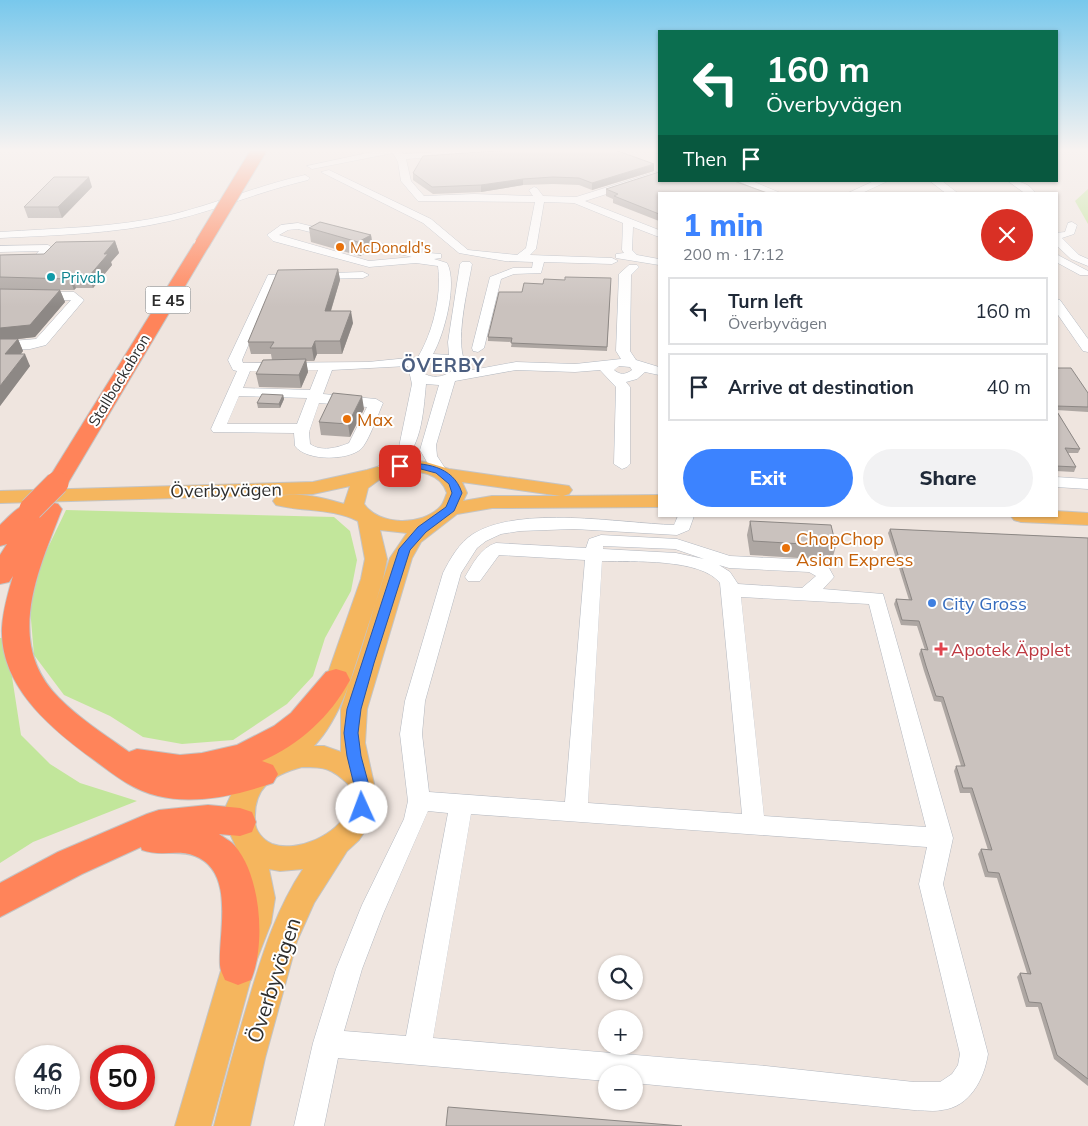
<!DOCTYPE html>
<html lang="en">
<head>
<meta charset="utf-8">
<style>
  body { margin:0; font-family:Mulish,sans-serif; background:#f2f2f3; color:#1f2937; height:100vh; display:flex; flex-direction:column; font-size:19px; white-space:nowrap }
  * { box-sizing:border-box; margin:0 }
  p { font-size:16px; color:#747a83 }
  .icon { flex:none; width:28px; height:28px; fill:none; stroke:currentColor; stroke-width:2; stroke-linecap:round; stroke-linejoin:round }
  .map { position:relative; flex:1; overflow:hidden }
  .sheet { position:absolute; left:658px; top:192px; width:400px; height:325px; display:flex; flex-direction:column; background:#fff; border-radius:0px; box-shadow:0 1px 4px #0004 }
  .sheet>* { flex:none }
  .top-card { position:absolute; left:658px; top:30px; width:400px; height:152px; border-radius:0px; box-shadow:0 1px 4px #0004; background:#0b6e4f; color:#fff; overflow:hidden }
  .tools { position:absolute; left:598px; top:955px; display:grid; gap:10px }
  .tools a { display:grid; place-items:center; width:45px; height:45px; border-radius:50%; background:#fff; box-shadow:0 1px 4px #0004; font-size:25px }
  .speed { position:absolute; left:15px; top:1045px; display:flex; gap:10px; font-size:25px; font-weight:700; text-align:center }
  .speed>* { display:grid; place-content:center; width:65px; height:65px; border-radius:50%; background:#fff; box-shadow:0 1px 4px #0004; line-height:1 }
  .speed small { font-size:12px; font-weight:400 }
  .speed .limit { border:8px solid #d22; background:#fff; color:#111 }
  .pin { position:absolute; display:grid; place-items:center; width:42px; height:42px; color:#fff; margin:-21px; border-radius:10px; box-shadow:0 2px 8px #0006 }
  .me { position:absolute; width:55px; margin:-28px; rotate:358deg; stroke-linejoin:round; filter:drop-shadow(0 0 4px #0008) }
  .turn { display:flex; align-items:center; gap:18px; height:105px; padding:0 25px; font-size:22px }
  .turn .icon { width:65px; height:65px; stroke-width:2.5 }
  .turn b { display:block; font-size:35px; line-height:42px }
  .then { display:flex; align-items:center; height:48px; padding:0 25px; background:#0003; gap:10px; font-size:19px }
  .round { display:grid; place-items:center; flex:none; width:52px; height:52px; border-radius:26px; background:#f2f2f3 }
  .overview { display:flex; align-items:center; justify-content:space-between; height:85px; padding:0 25px }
  h1 { font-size:30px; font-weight:800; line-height:38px; color:#3c83ff }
  .action { display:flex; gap:10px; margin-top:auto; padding:10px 25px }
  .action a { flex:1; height:58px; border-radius:30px; background:#3c83ff; color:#fff; font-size:20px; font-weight:800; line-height:58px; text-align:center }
  .action a+a { background:#f2f2f3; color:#1f2937 }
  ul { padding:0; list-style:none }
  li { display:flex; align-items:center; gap:15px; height:68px; margin:0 10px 8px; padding:0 15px; border:2px solid #e0e1e3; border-radius:0px }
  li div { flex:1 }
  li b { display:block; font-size:19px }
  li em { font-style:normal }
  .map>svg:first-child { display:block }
  .green { fill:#c2e69b }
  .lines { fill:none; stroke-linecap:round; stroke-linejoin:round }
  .minor-casing { stroke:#b3b8c0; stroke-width:1 }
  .major-casing { stroke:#c4c4c4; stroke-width:2 }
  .highway-casing { stroke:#c4c4c4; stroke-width:2 }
  .minor { fill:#fff; fill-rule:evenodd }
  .major { fill:#f5b65e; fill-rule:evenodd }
  .highway { fill:#ff845a; fill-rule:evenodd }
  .highway-bridge-far1-casing { stroke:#c4c4c4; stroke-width:16; stroke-linecap:butt }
  .highway-bridge-casing { stroke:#c4c4c4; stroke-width:25; stroke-linecap:butt }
  .highway-bridge-far1 { stroke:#ff845a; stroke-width:14 }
  .highway-bridge { stroke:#ff845a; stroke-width:23 }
  .wall { fill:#aea7a3 }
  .shaded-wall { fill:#8d8885 }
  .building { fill:#cac2be; stroke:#8d8885 }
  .route { fill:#3c83ff; stroke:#2755a6 }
  .food-dot { fill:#e8710a; stroke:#fff; stroke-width:2 }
  .culture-dot { fill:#0f9aa8; stroke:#fff; stroke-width:2 }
  .shop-dot { fill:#3f7fe0; stroke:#fff; stroke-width:2 }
  .health-dot { fill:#e0444e; stroke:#fff; stroke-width:2 }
  .labels { text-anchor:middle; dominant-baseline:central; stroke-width:4; stroke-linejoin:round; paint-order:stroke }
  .far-food-label { font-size:15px; fill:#c56008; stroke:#fff; text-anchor:start }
  .far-culture-label { font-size:15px; fill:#0d838f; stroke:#fff; text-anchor:start }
  .far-street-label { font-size:15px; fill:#2d2d2d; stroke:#fff }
  .shield { fill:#fff; stroke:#6c6c6c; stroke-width:1 }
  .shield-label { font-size:16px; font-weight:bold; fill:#2d2d2d }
  .food-label { font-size:18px; fill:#c56008; stroke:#fff; text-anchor:start }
  .street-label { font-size:18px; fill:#2d2d2d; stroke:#fff }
  .shop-label { font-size:18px; fill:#366cbe; stroke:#fff; text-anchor:start }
  .health-label { font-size:18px; fill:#be3a42; stroke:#fff; text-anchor:start }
  .far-district-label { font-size:19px; font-weight:bold; letter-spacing:1px; fill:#4b5e80; stroke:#fff }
  .near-street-label { font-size:21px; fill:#2d2d2d; stroke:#fff }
</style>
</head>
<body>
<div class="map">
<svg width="1088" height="1126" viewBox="0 0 1088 1126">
  <rect width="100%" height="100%" fill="#efe5df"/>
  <!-- green -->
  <g class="green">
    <polygon points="1088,189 1088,224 1075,201"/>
    <polygon points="66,510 334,517 350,531 357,560 351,591 325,638 313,676 287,704 233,740 182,744 143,737 110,716 64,695 34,655 30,608 42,560"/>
    <polygon points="0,638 6,638 21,735 50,764 80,783 137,801 33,842 0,863"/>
  </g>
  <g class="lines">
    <defs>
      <g id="minor">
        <polygon points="381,150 400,150 403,154 469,150 509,150 505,153 406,159 411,181 424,196 474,194 533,196 529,190 534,187 537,188 543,196 576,197 659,171 659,177 585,201 659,230 659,237 633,227 632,250 637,255 659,259 659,265 616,258 616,254 624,253 622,250 623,223 574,203 544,202 536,249 530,255 612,258 618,261 612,264 544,262 541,273 514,274 501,279 484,348 478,352 473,351 472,348 490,277 513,268 532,268 533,262 505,261 459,253 423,223 321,172 329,170 431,219 468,250 517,255 526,248 535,202 418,201 401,181 398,162 393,153 312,169 307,166"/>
        <polygon points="652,150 659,150 659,154 653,152"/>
        <path d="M305,175L310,178L308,180C261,191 217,210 170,221C114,234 57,235 0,238V232C57,228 114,228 170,215C216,204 259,185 305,175Z"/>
        <polygon points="738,181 752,181 783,194 768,194"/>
        <polygon points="874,181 888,181 860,194 846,194"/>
        <polygon points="930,181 942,181 959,194 947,194"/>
        <path d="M1008,181C1021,181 1029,183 1036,194H1026Z"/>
        <polygon points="1072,222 1077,225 1074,234 1062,238 1079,255 1088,259 1088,266 1071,259 1056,245 1056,233 1065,232 1068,223"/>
        <path d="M298,223L417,252L441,254V258L434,259L447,263C458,283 444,335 433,354L449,355L448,342L460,264L462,262H470L472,264C468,288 453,347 467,365V371L516,362L575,364L621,359L616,351L619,274L629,265H637L639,267L631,275L630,351L636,360L659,367V375L645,372L637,379L626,382L630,387V464L627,467L622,469L614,464L616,387L600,370L575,372L516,370L455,381L436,445L437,456L447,471L439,476L434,474L420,450L439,385L426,384C423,414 422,450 395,469C387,474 382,478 373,475L371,472L393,455L399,447L412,384L408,366L332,370L323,394L376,399L383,403C378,414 369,441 361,449C347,461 306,461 295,446L294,433L213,432L211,429L237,371L233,370L228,360L268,275L363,272L369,275L363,278L276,280L242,360L243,363L368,362L418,357C433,332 442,295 438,266L416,263L369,267L273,241L267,235L281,225ZM298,229L412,257L369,261L279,235L288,230ZM438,361L447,362L453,367V370C443,378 432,379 421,372L420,369L426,364ZM619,366L630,367L632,370C625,375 620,375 614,370ZM318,370L310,390L243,388L250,371ZM239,396L307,398L297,424H227ZM319,403L367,407L349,443C337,448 321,452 310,444L309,432Z"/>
        <polygon points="48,245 53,248 41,262 37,263 31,260 39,251 0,252 0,246"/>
        <polygon points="1056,254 1088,271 1088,275 1080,275 1056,262"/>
        <polygon points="0,292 74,292 84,300 46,345 30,349 0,350 0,342 36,339 71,300 0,300"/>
        <polygon points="1056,299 1060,300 1088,339 1088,352 1083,351 1056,312"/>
        <polygon points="1056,477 1088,479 1088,489 1056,487"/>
        <path d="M678,516H694L689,530L677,535L574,529L520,531L501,534L486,541L477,548L461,573L425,701L422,734L429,792L565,802L585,560L499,555L480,581H468L465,577C473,564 480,548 496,543L586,548L589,539L601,535L677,539L730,556L813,560L829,568L834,577L823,589L883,594L953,838L943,884L988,1054C984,1079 970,1107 942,1110C933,1112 923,1110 914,1110L634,1083V1074H606V1081L338,1058L324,1126H294L313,1043L336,969L362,905L404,819L408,801L400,734L405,701L443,573C450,559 459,543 473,534C520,505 619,523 674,525ZM603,546L675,549L704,559L676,553L603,549ZM602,561C632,562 701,558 720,583L742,814L588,803ZM719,565L729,568L809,572L816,576L802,588L738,584L730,572ZM741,597L869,604L926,827L764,816ZM428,811L448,813L406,1036L344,1031L362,969L383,914ZM471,814L927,847L919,884L960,1054L958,1065L952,1074L940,1082H914L766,1066L433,1038Z"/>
      </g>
      <g id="major">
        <path d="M408,460L426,462L449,469L569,486L572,490L569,494L563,496L659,495V507L492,508L457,514L421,542L412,558L367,709L365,743L376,793V809L369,825L359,840L347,851L314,903L297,941L265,1058L250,1126H214C225,1082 237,1039 250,996C263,952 277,908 303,869L280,871L269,869L275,898L271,923L254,967L211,1126H175L222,967L241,923L245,898L236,847L227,827L226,806L238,780L253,765L274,754L304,724L320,696L361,579L365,559L358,521C332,508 303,512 276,505L273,501L276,497C297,491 324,498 344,504L350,486L313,494L0,503V491L313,482L367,470L394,462ZM400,472C420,471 440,472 447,493C445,497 444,503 440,507C422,526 379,526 364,504L368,488L383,477ZM462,482L561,496H492L463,501L467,493ZM380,530L407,533L390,558L341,709V752L324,746H314C349,711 367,626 383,579L387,559ZM302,767C325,767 331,768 348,784C349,792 351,802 347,811C338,835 297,853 272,844C263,840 255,831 255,821C253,788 272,775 302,767Z"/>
        <polygon points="1056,511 1088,513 1088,525 1021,522 1014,520 1011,516 1056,516"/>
      </g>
      <g id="highway">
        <polygon points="202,239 210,244 68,483 65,488 57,490 49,488 46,483 194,244"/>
        <path d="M50,502L58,504L62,509C38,571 4,643 59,698C80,719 105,735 129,752L137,749L180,755L202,753L237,745L274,726L291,713L326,672L336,669L346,672L350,680C330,717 300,744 262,761L273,765L278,774L273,783C238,795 195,805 158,796C131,790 111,772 90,757C48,726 0,685 2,628C3,610 8,593 13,576L9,582L0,584V555L7,544L0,546V525C10,516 25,496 39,508L42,504Z"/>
        <path d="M208,805L240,808L252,812L256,822L252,832L240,836L219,834C224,838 231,841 235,846C261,876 266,944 251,980L238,985L225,980C223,975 220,970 220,965C218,934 236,872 195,856C178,849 160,857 142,850L141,847L82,874L0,917V883L58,852L147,814L159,810Z"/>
      </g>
    </defs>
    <!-- minor casing -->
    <use href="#minor" class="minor-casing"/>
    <!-- major casing -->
    <use href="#major" class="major-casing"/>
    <!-- highway casing -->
    <use href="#highway" class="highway-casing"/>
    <!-- minor -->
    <use href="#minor" class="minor"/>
    <!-- major -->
    <use href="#major" class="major"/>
    <!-- highway -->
    <use href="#highway" class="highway"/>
    <defs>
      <polyline id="highway-bridge-far1" points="202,244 259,150"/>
      <polyline id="highway-bridge" points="31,509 57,483"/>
    </defs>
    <!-- highway-bridge-far1 casing -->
    <use href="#highway-bridge-far1" class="highway-bridge-far1-casing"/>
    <!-- highway-bridge casing -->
    <use href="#highway-bridge" class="highway-bridge-casing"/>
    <!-- highway-bridge-far1 -->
    <use href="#highway-bridge-far1" class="highway-bridge-far1"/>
    <!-- highway-bridge -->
    <use href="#highway-bridge" class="highway-bridge"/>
  </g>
  <!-- wall -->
  <g class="wall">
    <polygon points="654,171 592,190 579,185 553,184 523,185 481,192 433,194 413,180 413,173"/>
    <polygon points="92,187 62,218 28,218 24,207"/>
    <polygon points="606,189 659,194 659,221 613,203 613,199 606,196"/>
    <polygon points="309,228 371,235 373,249 360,256 311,242"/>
    <polygon points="115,241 119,253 111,262 112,265 93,288 76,288 74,290 50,290 60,290 65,302 35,337 18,339 23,351 21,354 30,366 0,406 0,255 44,254"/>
    <polygon points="338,269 340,280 331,311 353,323 342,354 317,354 314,361 306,361 308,372 301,388 259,387 256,374 272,360 271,354 251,354 248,342"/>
    <polygon points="611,278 607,351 511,347 512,342 488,341 488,337 522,292 543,284 565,280"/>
    <polygon points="1056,368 1088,393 1088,412 1056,410"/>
    <polygon points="283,395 284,399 280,408 258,408 257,403"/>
    <polygon points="364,409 350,437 321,435 319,422"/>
    <polygon points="1056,410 1080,449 1078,453 1068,453 1076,467 1074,472 1056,471"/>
    <polygon points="750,521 836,546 832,560 750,555 747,535"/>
    <polygon points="890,529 1088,538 1088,1086 1054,1059 1038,1007 1026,1007 1017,977 1020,973 1027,973 997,878 985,877 978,854 981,849 988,850 970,793 960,793 954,771 956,766 961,766 941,702 934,701 924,671 919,654 921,649 925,650 917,626 901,625 894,604 896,599 909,600 888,533"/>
  </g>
  <!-- shaded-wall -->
  <g class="shaded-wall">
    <polygon points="654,164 654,171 592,190 592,183"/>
    <polygon points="89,177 92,187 62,218 58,207"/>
    <polygon points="523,179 523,185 481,192 481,185"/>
    <polygon points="371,235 373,249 360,256 358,242"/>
    <polygon points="115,241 119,253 111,262 112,265 93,288 89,276 104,254"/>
    <polygon points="338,269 340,280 327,323 325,311"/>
    <polygon points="72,276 76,288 74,290 70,279"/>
    <polygon points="60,290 65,302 35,337 18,339 23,351 10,367 0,341 0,328"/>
    <polygon points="351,311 353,323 342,354 340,341"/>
    <polygon points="315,341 317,354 314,361 312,348"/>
    <polygon points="25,354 30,366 0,406 0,386"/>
    <polygon points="306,359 308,372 301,388 299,375"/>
    <polygon points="283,395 284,399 280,408 279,404"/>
    <polygon points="362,396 364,409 350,437 348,424"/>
  </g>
  <!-- building -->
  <g class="building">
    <polygon points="510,150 615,150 654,164 592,183 579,178 553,177 523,179 481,185 432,187 413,173 423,156"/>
    <polygon points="659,172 659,181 734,181 770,194 659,194 659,214 614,196 618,194 606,189"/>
    <polygon points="54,177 89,177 58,207 24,207"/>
    <polygon points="320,222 371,235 358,242 309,228"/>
    <polygon points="115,241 104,254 108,254 89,276 72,276 70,279 0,277 0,255 44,254 56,242"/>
    <polygon points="338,269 325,311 351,311 340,341 315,341 312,348 270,348 274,342 248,342 278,270"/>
    <polygon points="565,277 611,278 607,347 511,343 512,338 488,337 499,292 522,292 524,283 543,284 544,279 565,280"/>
    <polygon points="0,289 60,290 30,325 0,328"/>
    <polygon points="0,339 18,339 5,354 25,354 0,386"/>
    <polygon points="306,359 299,375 256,374 263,360"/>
    <polygon points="1056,368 1071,368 1088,393 1088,407 1056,406"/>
    <polygon points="333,393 362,396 348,424 319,422"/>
    <polygon points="262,394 283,395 279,404 257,403"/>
    <polygon points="1056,410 1080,449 1065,448 1076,467 1056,466"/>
    <polygon points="750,521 831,525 836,546 753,541"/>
    <polygon points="890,529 1088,538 1088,1079 1057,1055 1041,1003 1029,1002 1020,973 1031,974 999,873 988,872 981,849 992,850 972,788 963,788 956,766 965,766 943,697 936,696 926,666 921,649 928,650 919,621 902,620 896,599 912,600"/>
    <polygon points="448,1107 682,1126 446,1126"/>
  </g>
  <!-- sky -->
  <linearGradient id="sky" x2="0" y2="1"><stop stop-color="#78c8ec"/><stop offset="0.49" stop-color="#f8f3f1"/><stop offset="1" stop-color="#f8f3f1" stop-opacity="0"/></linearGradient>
  <rect width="1088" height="307" fill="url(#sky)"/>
  <!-- route -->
  <path class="route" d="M400,463C424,463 453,465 462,493L454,511L426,532L410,550L374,663L361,709L358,733L361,756L371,793L368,813L362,814L357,813L355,808L356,793L347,756L344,733L347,709L399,549L418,527L446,507L452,493L449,484L436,473L421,469H396V464Z"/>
  <!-- markers -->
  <g class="food-dot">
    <circle cx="340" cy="247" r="5"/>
    <circle cx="347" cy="419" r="5"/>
    <circle cx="786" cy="548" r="5"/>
  </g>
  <circle class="culture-dot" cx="51" cy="277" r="5"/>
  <circle class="shop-dot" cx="932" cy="603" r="5"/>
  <path class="health-dot" d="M938.5 641.5h5v5h5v5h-5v5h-5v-5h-5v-5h5z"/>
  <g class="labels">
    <!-- far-food labels -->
    <g class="far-food-label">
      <text x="350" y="247">McDonald's</text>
    </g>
    <!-- far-culture labels -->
    <g class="far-culture-label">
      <text x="61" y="277">Privab</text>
    </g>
    <!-- far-street labels -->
    <g class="far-street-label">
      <text transform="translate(119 380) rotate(-59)">Stallbackabron</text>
    </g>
    <!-- shield labels -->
    <rect class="shield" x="145.5" y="286.5" width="45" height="27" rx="4"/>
    <g class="shield-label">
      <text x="168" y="300">E 45</text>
    </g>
    <!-- food labels -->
    <g class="food-label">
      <text x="357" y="419">Max</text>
      <text x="796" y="538">ChopChop<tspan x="796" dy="21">Asian Express</tspan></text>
    </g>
    <!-- street labels -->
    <g class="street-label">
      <text transform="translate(226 490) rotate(-1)">Överbyvägen</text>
    </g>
    <!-- shop labels -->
    <g class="shop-label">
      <text x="942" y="603">City Gross</text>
    </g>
    <!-- health labels -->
    <g class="health-label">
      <text x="951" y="649">Apotek Äpplet</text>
    </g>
    <!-- far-district labels -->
    <g class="far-district-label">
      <text x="443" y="365">ÖVERBY</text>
    </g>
    <!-- near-street labels -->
    <g class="near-street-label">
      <text transform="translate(273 980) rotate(-72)">Överbyvägen</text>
    </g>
  </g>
</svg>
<div class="tools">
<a><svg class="icon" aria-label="search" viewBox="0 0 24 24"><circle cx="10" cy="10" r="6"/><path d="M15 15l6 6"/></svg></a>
<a>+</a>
<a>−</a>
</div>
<div class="speed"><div>46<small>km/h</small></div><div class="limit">50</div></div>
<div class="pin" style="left:400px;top:466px;background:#d93025"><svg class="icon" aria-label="arrive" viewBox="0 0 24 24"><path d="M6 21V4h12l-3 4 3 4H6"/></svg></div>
<svg class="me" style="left:362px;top:808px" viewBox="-20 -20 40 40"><circle r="19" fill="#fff"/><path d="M0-13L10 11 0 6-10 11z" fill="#3c83ff"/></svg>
<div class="top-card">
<div class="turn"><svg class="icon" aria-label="left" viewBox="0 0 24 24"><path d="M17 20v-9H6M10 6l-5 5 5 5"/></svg><div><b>160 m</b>Överbyvägen</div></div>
<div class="then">Then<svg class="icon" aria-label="arrive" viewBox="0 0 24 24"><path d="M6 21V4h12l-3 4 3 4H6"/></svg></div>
</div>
<section class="sheet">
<div class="overview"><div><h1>1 min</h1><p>200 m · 17:12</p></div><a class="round" style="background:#d93025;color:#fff"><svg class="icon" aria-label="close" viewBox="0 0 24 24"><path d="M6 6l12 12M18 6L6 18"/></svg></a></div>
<ul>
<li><svg class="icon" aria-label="left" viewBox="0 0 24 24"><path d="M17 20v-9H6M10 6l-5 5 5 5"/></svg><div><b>Turn left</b><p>Överbyvägen</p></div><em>160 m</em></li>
<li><svg class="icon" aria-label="arrive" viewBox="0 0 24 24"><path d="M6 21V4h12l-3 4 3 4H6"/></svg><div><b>Arrive at destination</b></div><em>40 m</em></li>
</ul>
<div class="action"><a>Exit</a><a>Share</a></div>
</section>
</div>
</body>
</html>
